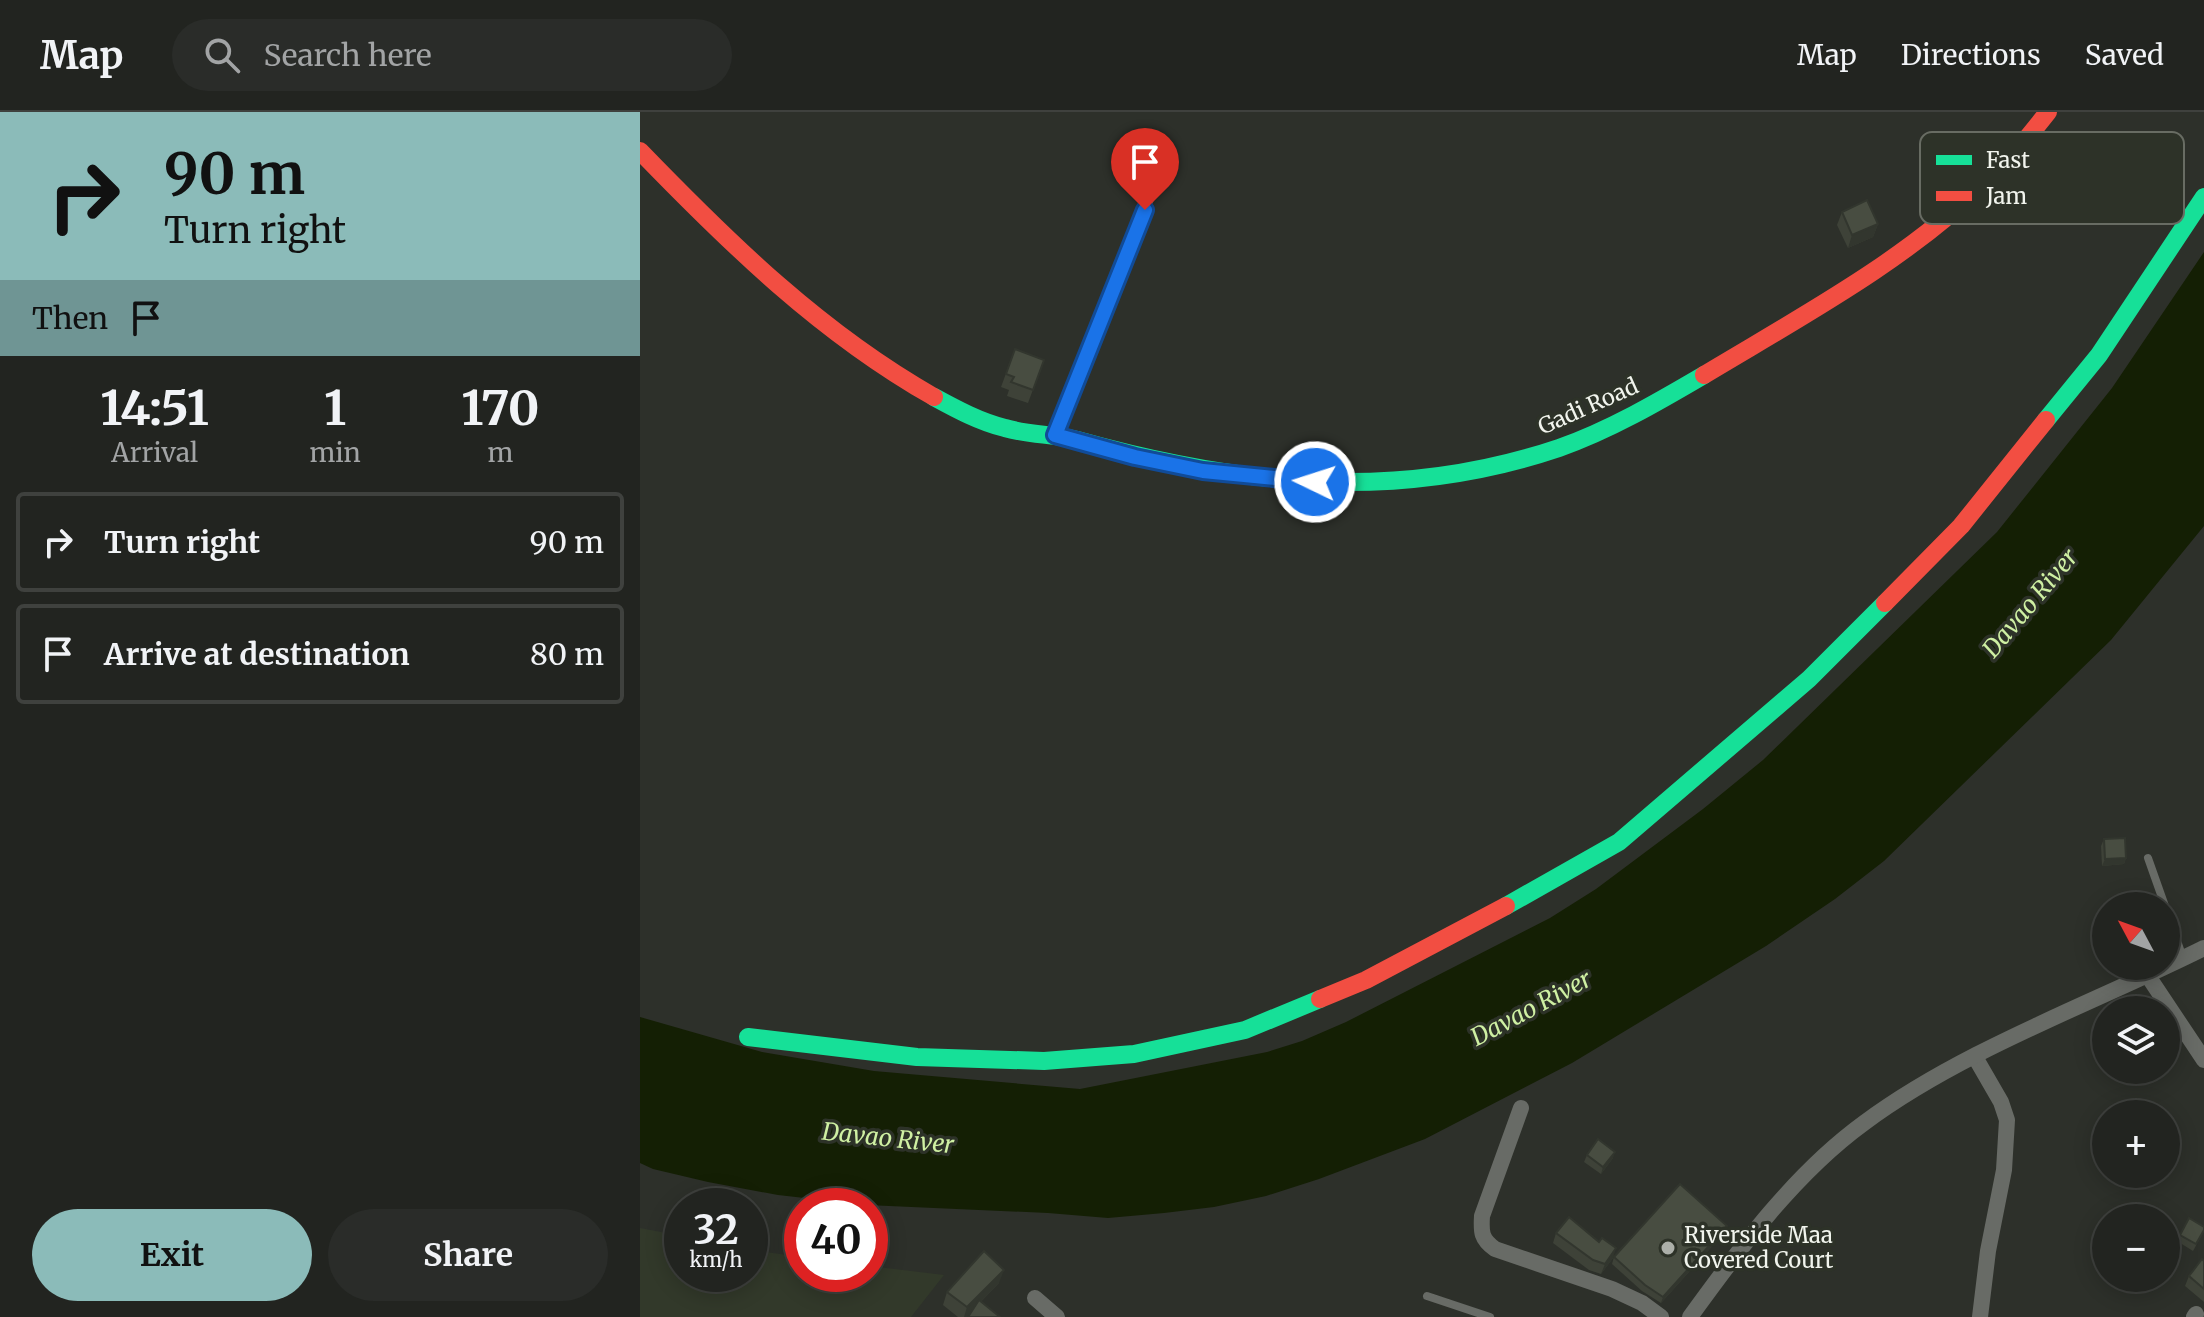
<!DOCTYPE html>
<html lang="en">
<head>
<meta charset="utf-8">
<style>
  body { margin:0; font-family:Merriweather,serif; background:#2a2c29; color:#f1f3f6; height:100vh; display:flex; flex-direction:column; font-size:30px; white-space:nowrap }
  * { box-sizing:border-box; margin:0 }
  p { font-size:26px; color:#a2a4a5 }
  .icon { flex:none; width:44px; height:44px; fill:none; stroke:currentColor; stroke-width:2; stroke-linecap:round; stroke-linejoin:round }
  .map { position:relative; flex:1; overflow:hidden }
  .drawer { display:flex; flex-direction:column; background:#222420; width:640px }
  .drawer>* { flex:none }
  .guide { background:#8bbbb9; color:#111; overflow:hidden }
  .needle { width:52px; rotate:311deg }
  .fabs { position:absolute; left:1452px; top:780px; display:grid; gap:16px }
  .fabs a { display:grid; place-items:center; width:88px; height:88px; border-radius:50%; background:#222420; box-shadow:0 4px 20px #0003,0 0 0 2px #3f413e; font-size:40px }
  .speed { position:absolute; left:24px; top:1076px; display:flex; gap:16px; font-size:40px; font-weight:700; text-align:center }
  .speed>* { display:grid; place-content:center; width:104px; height:104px; border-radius:50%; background:#222420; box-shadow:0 4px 20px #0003,0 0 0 2px #3f413e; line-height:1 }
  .speed small { font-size:20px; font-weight:400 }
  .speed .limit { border:12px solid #d22; background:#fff; color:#111 }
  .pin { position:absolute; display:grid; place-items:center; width:68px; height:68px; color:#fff; margin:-82px -34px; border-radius:50% 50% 50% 0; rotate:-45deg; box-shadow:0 0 8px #0007 }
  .pin .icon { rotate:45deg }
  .me { position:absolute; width:88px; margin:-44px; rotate:274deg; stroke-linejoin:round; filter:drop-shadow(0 0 6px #0008) }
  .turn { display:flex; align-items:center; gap:28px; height:168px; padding:0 32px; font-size:36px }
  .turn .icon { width:104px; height:104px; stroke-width:2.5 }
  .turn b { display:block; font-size:56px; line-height:68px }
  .then { display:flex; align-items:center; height:76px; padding:0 32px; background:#0003; gap:16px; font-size:30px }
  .eta { display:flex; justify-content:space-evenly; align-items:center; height:136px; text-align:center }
  .eta b { font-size:48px; font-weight:700; line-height:56px }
  .button { display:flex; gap:16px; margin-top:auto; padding:16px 32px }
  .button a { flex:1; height:92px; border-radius:48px; background:#8bbbb9; color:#111; font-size:32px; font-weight:700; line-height:92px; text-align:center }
  .button a+a { background:#2a2c29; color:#f1f3f6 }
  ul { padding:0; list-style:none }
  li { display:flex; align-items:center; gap:24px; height:100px; margin:0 16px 12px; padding:0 16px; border:4px solid #3f413e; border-radius:8px }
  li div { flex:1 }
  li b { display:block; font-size:30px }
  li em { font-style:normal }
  header { display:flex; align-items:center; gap:48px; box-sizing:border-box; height:112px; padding:0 40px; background:#222420; border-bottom:2px solid #3f413e }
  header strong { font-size:38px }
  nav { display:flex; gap:44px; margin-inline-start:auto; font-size:28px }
  .search { width:560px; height:72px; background:#2a2c29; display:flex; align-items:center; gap:20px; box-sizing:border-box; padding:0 28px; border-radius:44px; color:#a2a4a5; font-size:30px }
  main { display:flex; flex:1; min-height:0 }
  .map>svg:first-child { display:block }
  .built { fill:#32392a }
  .water { fill:#141f04 }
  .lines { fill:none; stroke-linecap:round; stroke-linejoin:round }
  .lane { stroke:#686b66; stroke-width:8 }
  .street { stroke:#686b66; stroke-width:16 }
  .fast { stroke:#16e098; stroke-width:18 }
  .jam { stroke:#f24e42; stroke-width:18 }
  .wall { fill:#3e4238 }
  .shaded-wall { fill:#32362e }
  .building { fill:#484d41; stroke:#32362e; stroke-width:2 }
  .route-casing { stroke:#114b97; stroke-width:20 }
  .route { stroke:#1a73e8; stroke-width:14 }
  .poi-dot { fill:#acafa9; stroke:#2d3228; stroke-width:3 }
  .labels { text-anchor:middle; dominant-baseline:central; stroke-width:7; stroke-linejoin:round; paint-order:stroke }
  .street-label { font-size:22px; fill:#f1f4ed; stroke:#2d3228 }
  .poi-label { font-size:22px; fill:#f1f4ed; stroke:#2d3228; text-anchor:start }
  .water-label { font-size:24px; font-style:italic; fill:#cff0a3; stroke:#2d3228 }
  .key { fill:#2d3228; stroke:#686c63; stroke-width:2 }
  .key-label { font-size:22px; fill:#f1f4ed }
</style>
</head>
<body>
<header>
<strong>Map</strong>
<div class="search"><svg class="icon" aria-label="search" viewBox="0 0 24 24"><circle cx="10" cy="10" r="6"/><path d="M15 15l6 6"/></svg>Search here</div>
<nav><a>Map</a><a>Directions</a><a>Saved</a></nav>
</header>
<main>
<section class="drawer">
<div class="guide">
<div class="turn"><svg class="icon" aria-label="right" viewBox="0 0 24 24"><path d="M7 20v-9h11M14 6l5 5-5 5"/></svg><div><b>90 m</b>Turn right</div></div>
<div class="then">Then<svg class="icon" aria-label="arrive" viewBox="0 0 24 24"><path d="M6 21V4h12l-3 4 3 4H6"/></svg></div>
</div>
<div class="eta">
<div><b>14:51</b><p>Arrival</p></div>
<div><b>1</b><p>min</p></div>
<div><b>170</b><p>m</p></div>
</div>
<ul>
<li><svg class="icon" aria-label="right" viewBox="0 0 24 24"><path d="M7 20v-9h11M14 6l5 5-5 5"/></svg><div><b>Turn right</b></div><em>90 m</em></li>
<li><svg class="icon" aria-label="arrive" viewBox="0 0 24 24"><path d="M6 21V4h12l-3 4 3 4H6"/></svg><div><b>Arrive at destination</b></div><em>80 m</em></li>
</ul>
<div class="button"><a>Exit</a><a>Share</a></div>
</section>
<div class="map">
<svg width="1564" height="1205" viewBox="0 0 1564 1205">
  <rect width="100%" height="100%" fill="#2d302a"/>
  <!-- built -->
  <polygon class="built" points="0,1116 42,1124 42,1162 110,1162 110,1138 162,1145 162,1162 230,1162 230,1154 304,1163 271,1205 0,1205"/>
  <!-- water -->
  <polygon class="water" points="1564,140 1564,414 1471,528 1244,749 1195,787 1126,834 932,951 785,1027 679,1067 626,1084 574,1095 524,1101 468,1106 408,1101 227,1093 138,1083 68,1070 13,1057 0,1051 0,905 122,940 234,959 440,977 627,940 662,929 706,910 910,806 956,777 1063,697 1123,648 1357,420 1472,276"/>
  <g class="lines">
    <!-- lane -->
    <g class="lane">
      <polyline points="417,320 516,72"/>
      <polyline points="1508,746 1525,794"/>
      <polyline points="1526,797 1543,846"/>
      <polyline points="787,1184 850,1205"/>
    </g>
    <!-- street -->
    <g class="street">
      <polyline points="1508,864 1564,948"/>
      <polyline points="1335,945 1361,990 1367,1008 1364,1058 1348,1139 1340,1205"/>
      <path d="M881,996L842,1104C841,1120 841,1127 855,1137L972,1177L1002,1191L1021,1205"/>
      <polyline points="395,1186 417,1205"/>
      <path d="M1050,1205C1100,1136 1154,1062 1224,1011C1322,938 1454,891 1564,836"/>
      <polyline points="1554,1205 1556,1202"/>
    </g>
    <!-- fast -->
    <g class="fast">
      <path d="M294,285C316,297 340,310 365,316C389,323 413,322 437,328C599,373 756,391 919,336C970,318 1018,290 1064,263"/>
      <polyline points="1406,308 1459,243 1564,85"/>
      <polyline points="866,794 979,730 1169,567 1245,491"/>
      <polyline points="108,925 277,945 404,949 494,942 605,918 680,887"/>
    </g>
    <!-- jam -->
    <g class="jam">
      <path d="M0,39C90,132 181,221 294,285"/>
      <path d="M1064,263C1162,204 1265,149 1347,69C1370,48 1389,24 1408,0"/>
      <polyline points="1245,491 1321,414 1406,308"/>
      <polyline points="680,887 726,868 866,794"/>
    </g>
  </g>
  <!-- wall -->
  <g class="wall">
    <polygon points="1202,100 1238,112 1233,125 1208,136 1197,113"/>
    <polygon points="375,237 404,248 388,291 367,284 369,278 361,275"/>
    <polygon points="1464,727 1486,746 1484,752 1462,754 1461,734"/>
    <polygon points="947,1043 973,1046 961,1062 944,1050"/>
    <polygon points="1564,1119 1553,1139 1537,1129 1540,1123"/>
    <polygon points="916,1121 959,1130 973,1146 961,1162 949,1158 913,1131"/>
    <polygon points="1084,1121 1021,1191 1002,1179 972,1152 974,1145"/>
    <polygon points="1564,1149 1564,1190 1545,1174 1549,1164"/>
    <polygon points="359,1171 326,1205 318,1205 303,1193 307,1180"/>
  </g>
  <!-- shaded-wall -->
  <g class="shaded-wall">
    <polygon points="1238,112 1233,125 1208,136 1212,123"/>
    <polygon points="1486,746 1484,752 1462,754 1465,747"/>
    <polygon points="975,1040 973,1046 961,1062 963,1055"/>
    <polygon points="1087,1114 1084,1121 1021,1191 1023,1185"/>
    <polygon points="976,1136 973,1146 961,1162 965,1152"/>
    <polygon points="364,1158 359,1171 326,1205 324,1205 327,1195"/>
  </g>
  <!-- building -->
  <g class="building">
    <polygon points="1227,88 1238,112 1212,123 1202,100"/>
    <polygon points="375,237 404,248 393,278 371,270 374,265 366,262"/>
    <polygon points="1485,726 1486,746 1465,747 1464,727"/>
    <polygon points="958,1027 975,1040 963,1055 947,1043"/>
    <polygon points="1040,1072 1087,1114 1023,1185 1005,1173 974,1145"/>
    <polygon points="929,1105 959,1130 962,1126 976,1136 965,1152 953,1148 916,1121"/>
    <polygon points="1549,1106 1564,1115 1564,1118 1556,1132 1540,1123"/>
    <polygon points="344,1139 364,1158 327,1195 307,1180"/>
    <polygon points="1562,1147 1564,1149 1564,1177 1549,1164"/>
    <polygon points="339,1188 360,1205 328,1205"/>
  </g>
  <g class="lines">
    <defs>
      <polyline id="route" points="505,98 415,323 495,345 563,359 675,370"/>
    </defs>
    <!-- route casing -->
    <use href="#route" class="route-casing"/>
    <!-- route -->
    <use href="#route" class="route"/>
  </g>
  <!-- markers -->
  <circle class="poi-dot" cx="1028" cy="1136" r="8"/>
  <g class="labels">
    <!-- street labels -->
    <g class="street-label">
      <text transform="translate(948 294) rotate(-24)">Gadi Road</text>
    </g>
    <!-- poi labels -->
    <g class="poi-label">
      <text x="1044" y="1123">Riverside Maa<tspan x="1044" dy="25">Covered Court</tspan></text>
    </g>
    <!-- water labels -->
    <g class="water-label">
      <text transform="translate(1390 491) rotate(-50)">Davao River</text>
      <text transform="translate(891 896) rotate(-28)">Davao River</text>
      <text transform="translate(248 1026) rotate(6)">Davao River</text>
    </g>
  </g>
  <!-- legend -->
  <rect x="1280" y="20" width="264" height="92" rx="12" class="key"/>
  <rect x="1296" y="43" width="36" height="10" fill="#16e098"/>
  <rect x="1296" y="79" width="36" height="10" fill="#f24e42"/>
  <g class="key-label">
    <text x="1346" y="56">Fast</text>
    <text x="1346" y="92">Jam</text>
  </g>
</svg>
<div class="fabs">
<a><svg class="needle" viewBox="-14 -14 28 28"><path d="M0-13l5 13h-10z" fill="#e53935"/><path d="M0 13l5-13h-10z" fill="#a2a4a5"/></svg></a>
<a><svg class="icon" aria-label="layers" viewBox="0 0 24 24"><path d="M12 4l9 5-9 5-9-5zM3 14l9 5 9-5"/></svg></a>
<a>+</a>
<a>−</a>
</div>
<div class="speed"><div>32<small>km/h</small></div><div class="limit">40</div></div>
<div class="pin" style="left:505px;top:98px;background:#d93025"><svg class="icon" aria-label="arrive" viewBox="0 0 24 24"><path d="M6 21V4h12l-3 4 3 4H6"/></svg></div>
<svg class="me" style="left:675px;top:370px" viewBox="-20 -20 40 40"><circle r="17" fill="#1a73e8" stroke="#fff" stroke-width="3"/><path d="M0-11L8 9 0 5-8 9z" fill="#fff"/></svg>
</div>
</main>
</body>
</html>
